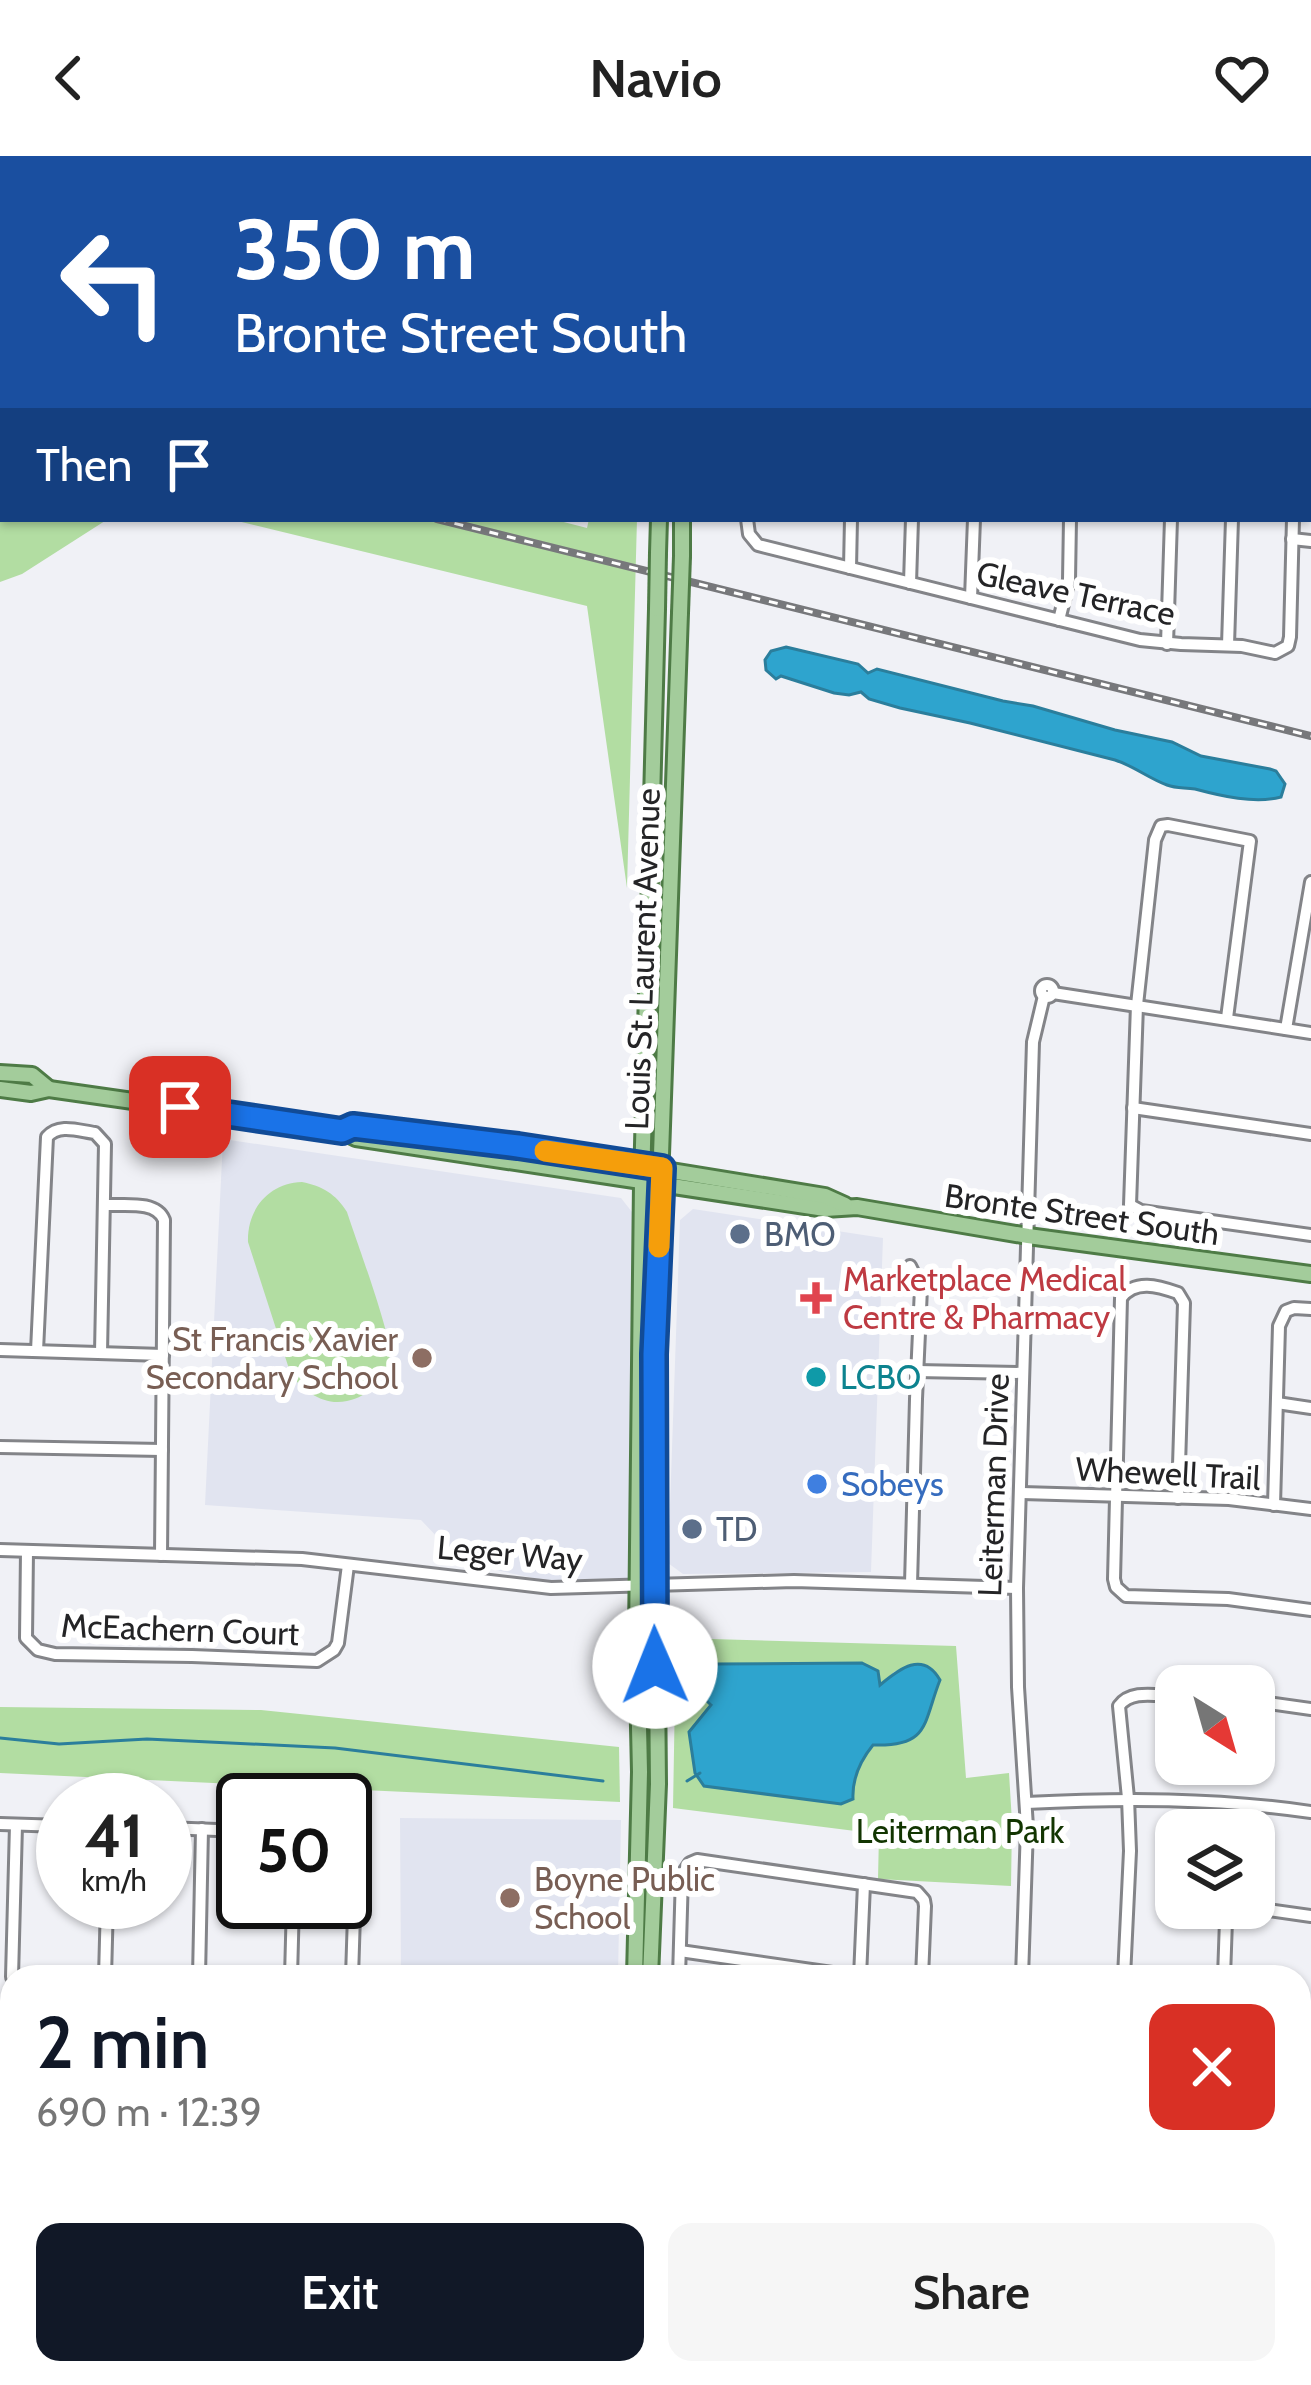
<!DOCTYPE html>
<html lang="en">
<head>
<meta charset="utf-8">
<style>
  body { margin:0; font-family:Cabin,sans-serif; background:#f6f6f6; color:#222; height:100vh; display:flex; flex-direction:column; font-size:45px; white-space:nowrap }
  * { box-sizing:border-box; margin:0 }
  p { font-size:39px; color:#767676 }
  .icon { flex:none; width:66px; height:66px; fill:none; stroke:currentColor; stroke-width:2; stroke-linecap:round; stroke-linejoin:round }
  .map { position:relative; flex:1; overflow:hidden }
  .panel { position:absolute; left:0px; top:1809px; width:1311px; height:420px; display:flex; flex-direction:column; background:#fff; border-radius:36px 36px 0 0; box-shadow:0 3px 9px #0004 }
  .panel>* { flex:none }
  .banner { position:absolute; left:0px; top:0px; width:1311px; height:366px; box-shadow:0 3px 9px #0004; background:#1a4fa0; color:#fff; overflow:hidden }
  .needle { width:78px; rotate:143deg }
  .tools { position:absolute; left:1155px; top:1509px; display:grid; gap:24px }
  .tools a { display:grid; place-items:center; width:120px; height:120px; border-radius:24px; background:#fff; box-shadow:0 3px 9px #0004; font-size:60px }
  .speed { position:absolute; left:36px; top:1617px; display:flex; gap:24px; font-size:60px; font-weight:700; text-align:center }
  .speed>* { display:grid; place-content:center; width:156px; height:156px; border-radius:50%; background:#fff; box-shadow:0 3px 9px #0004; line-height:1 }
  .speed small { font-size:30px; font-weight:400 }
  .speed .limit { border:6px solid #111; border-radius:18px; background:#fff; color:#111 }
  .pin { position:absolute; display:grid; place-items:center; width:102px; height:102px; color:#fff; margin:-51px; border-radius:24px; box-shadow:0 6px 18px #0006 }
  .me { position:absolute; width:132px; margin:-66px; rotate:359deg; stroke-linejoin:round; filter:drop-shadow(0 0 9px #0008) }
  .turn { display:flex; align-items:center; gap:42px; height:252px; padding:0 36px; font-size:54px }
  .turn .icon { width:156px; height:156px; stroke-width:2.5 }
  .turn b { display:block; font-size:84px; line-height:102px }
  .then { display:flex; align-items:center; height:114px; padding:0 36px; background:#0003; gap:24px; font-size:45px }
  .round { display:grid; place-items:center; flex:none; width:126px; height:126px; border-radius:24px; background:#f6f6f6 }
  .overview { display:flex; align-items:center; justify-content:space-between; height:204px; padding:0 36px }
  h1 { font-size:72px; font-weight:600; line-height:90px; color:#111827 }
  .cta { display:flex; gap:24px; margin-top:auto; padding:24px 36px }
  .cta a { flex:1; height:138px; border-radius:24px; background:#111827; color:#fff; font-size:48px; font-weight:600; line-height:138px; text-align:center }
  .cta a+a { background:#f6f6f6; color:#222 }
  header { display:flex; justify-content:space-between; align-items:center; height:156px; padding:0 36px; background:#fff; font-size:54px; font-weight:600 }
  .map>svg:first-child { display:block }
  .built { fill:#e1e4f0 }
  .green { fill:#b2dda2; fill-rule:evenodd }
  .water { fill:#2ea4ce; stroke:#2b7e9c; stroke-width:3 }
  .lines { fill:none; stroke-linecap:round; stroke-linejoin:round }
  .stream { stroke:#2b7e9c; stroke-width:3 }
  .minor-casing { stroke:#838488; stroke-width:16 }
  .major-casing { stroke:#4e7b46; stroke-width:20 }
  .minor { stroke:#fff; stroke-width:10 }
  .major { stroke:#a3cc9b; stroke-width:14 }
  .rail-casing { stroke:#77787b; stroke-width:8 }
  .rail { stroke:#fff; stroke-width:3; stroke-dasharray:9; stroke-linecap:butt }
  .major-bridge-casing { stroke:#4e7b46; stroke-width:20; stroke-linecap:butt }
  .major-bridge { stroke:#a3cc9b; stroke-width:14 }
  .route-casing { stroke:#114b97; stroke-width:30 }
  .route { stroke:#1a73e8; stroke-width:21 }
  .slow { stroke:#f59e0b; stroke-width:21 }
  .service-dot { fill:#5c6f8a; stroke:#fff; stroke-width:4.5 }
  .health-dot { fill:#e0444e; stroke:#fff; stroke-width:4.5 }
  .education-dot { fill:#8d6e63; stroke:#fff; stroke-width:4.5 }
  .culture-dot { fill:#0f9aa8; stroke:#fff; stroke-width:4.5 }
  .shop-dot { fill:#3f7fe0; stroke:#fff; stroke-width:4.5 }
  .labels { text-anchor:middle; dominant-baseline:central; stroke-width:12; stroke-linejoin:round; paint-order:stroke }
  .street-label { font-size:33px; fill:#242426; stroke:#fff }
  .service-label { font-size:33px; fill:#4e5e75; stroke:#fff; text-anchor:start }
  .health-label { font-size:33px; fill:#be3a42; stroke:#fff; text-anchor:start }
  .education-label { font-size:33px; fill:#785e54; stroke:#fff; text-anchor:end }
  .culture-label { font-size:33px; fill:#0d838f; stroke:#fff; text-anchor:start }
  .shop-label { font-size:33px; fill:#366cbe; stroke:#fff; text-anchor:start }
  .park-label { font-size:33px; fill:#123501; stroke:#fff }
</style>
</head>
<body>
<header><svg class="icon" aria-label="back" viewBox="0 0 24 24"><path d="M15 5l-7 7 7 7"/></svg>Navio<svg class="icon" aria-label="heart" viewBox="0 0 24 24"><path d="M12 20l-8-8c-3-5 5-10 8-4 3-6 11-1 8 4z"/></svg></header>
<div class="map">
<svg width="1311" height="2229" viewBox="0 0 1311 2229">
  <rect width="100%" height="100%" fill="#f0f1f6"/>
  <!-- built -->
  <g class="built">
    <polygon points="223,983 621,1042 632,1056 631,1422 548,1425 462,1407 421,1364 205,1349"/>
    <polygon points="693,1053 883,1082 871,1416 683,1418 668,1407 680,1064"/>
    <polygon points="400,1662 621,1664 618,1821 401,1821"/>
  </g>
  <!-- green -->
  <g class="green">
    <polygon points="0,229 3,229 3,363 108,363 22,418 0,426"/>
    <polygon points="229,363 552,363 587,372 589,363 637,363 627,732 587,450"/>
    <path d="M302,1026C322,1030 336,1038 347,1056C355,1081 392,1180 390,1200C386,1221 369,1241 347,1245C324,1250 305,1236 291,1219L248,1086C247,1053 269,1027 302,1026Z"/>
    <path d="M676,1482L956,1490L966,1622L1009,1617L1012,1666L1011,1730L878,1723L879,1678L673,1652ZM862,1507L879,1530L894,1516L910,1509L936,1534L932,1551L890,1589L873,1588C860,1605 852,1622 853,1643L841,1648L704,1629C687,1605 693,1588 700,1560C718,1551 712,1526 713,1508Z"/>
    <polygon points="0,1551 261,1554 619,1591 620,1646 0,1617"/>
    <polygon points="0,2163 12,2163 12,2217 373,2217 513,2229 0,2227"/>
    <polygon points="656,2217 789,2217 785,2229 656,2229"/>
  </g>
  <!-- water -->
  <g class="water">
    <path d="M786,491L858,508L868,517L877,513L1003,545L1033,550L1115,574L1172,586L1201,600L1270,613L1276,615L1285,628L1281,641C1255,648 1221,640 1195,633C1185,631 1177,633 1167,629C1148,622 1134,610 1115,604L970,567L900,552L869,543L861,536L849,539L834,537L781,520L776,523L766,514L765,504L771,495Z"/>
    <path d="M862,1507L878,1515L880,1529C899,1513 923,1494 940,1524C923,1567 930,1591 873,1589C860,1605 852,1622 853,1643L841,1648L704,1630L695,1617L689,1576L711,1549C700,1539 696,1533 698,1517L713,1508Z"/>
  </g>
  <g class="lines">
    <!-- stream -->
    <g class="stream">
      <polyline points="0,318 3,317"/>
      <polyline points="0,1582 59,1588 147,1583 335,1592 603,1625"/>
      <polyline points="687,1625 700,1617"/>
      <polyline points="0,2193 12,2193"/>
      <polyline points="216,2217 220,2222 235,2220 241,2227 249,2228 255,2219 261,2220 263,2229"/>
      <polyline points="276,2229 279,2225 292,2229"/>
    </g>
    <defs>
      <g id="minor">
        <polyline points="51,0 56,3"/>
        <polyline points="73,3 79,0"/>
        <polyline points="859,3 859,0"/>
        <polyline points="967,3 967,0"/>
        <polyline points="1076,3 1076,0"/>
        <polyline points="1180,3 1180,0"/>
        <polyline points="1267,3 1274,0"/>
        <polyline points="1308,101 1311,100"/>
        <polyline points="1308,124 1311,129"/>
        <polyline points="1308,289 1311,289"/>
        <polyline points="747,363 749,378 758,389 1140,484 1181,488 1242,490 1275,497 1288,490 1290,481 1293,363"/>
        <polyline points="1292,383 1311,385"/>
        <polyline points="850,412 851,363"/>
        <polyline points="910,427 912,363"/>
        <polyline points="971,442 974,363"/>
        <polyline points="1059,464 1069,424 1070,363"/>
        <polyline points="1167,488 1171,363"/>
        <polyline points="1228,489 1232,363"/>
        <circle cx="1047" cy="835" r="6"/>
        <polyline points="1053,837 1311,877"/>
        <polyline points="1227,862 1250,685 1168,669 1161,670 1155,684 1137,849 1130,1049 1141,1055 1311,1079"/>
        <polyline points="1286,873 1311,726"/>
        <polyline points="1133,952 1311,978"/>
        <path d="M104,1049C124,1050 156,1044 164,1064L161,1399"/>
        <polyline points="910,1110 921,1132 916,1243 911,1428"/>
        <polyline points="0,1194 163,1199"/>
        <path d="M37,1195L47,981C59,967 79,975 95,977L105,988L101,1197"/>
        <polyline points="917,1215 1023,1217"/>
        <polyline points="1277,1247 1311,1252"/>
        <polyline points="0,1291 162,1294"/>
        <polyline points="1022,1337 1229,1343 1311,1353"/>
        <path d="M1178,1342L1184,1147L1178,1137C1158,1130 1135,1123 1121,1142L1114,1423L1116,1431L1126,1440L1228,1443L1311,1454"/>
        <polyline points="1274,1349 1279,1170 1286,1155 1294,1152 1311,1153"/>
        <polyline points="0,1394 302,1403 551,1432 794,1425 1017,1432"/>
        <polyline points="27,1395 26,1482 38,1494 55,1498 192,1500 317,1505 334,1494 338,1487 348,1409"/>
        <polyline points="1254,1545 1311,1553"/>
        <path d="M1026,1647C1125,1642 1213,1642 1311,1656"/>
        <polyline points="0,1668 63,1670"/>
        <polyline points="165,1672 243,1675"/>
        <polyline points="345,1684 352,1689 356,1696 352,1821"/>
        <polyline points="1254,1752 1311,1760"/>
        <polyline points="680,1795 860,1821"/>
        <polyline points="12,1821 16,1669"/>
        <polyline points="105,1821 107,1746"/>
        <polyline points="199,1821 202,1673"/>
        <polyline points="291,1821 293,1746"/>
        <polyline points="679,1821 682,1719 690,1707 697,1704 917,1736 924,1744 925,1750 922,1821"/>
        <polyline points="860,1821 864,1728"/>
        <polyline points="1022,1821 1027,1671 1018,1531 1017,1432 1033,886 1044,840"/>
        <path d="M1124,1821L1130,1695L1128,1642L1119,1550C1131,1533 1157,1540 1176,1540"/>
        <polyline points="1224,1821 1226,1764 1229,1758 1238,1752"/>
        <polyline points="11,1893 12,1832"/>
        <polyline points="1299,1929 1311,1928"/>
        <polyline points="1299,2036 1311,2038"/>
        <polyline points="1299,2144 1305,2147 1310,2155 1307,2229"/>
        <polyline points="1118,2217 1193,2229"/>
        <polyline points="1006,2229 1006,2217"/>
      </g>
      <g id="major">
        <polyline points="670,3 670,0"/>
        <polyline points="688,3 688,0"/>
        <polyline points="658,397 659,363"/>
        <polyline points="682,400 682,363"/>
        <polyline points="0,917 32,919 49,933"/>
        <polyline points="0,933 31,937 49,933 342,975 356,982 825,1053 857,1051 1028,1080 1311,1118"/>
        <polyline points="342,975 353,970 518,990 825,1040 845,1049"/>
        <polyline points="635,1821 640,1616 637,1482 642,1027 657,453"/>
        <polyline points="650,1821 658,1628 654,1198 680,457"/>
        <polyline points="622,2229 622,2217"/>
        <polyline points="637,2229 638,2217"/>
      </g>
    </defs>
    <!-- minor casing -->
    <use href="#minor" class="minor-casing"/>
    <!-- major casing -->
    <use href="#major" class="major-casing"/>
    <!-- minor -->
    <use href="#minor" class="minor"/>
    <!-- major -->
    <use href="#major" class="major"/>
    <defs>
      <g id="rail">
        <polyline points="0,255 3,255"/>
        <polyline points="437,363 1311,580"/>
      </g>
    </defs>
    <!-- rail casing -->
    <use href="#rail" class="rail-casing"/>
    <!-- rail -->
    <use href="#rail" class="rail"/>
    <defs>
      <g id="major-bridge">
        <polyline points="657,453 658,397"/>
        <polyline points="680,457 682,400"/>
      </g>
    </defs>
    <!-- major-bridge casing -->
    <use href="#major-bridge" class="major-bridge-casing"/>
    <!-- major-bridge -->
    <use href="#major-bridge" class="major-bridge"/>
  </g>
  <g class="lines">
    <defs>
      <polyline id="route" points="180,951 342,975 353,970 518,990 662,1012 654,1198 655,1510"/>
    </defs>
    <!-- route casing -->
    <use href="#route" class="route-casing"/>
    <!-- route -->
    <use href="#route" class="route"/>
    <!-- slow -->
    <polyline class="slow" points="545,995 662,1012 659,1091"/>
  </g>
  <!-- markers -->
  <g class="service-dot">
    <circle cx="740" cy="1078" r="12"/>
    <circle cx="692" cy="1373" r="12"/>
  </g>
  <path class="health-dot" d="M810 1124h12v12h12v12h-12v12h-12v-12h-12v-12h12z"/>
  <g class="education-dot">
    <circle cx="422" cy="1202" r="12"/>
    <circle cx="510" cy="1742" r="12"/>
  </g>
  <circle class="culture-dot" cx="816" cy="1221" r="12"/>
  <circle class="shop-dot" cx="817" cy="1328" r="12"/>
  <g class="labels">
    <!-- street labels -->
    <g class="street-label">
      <text transform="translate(1076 437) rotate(12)">Gleave Terrace</text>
      <text transform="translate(642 803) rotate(-88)">Louis St. Laurent Avenue</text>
      <text transform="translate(1082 1058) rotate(8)">Bronte Street South</text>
      <text transform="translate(1168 1317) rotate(3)">Whewell Trail</text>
      <text transform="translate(993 1329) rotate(-88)">Leiterman Drive</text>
      <text transform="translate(510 1397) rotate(5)">Leger Way</text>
      <text transform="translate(180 1473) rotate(2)">McEachern Court</text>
    </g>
    <!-- service labels -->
    <g class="service-label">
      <text x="764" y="1078">BMO</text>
      <text x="716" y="1373">TD</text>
    </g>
    <!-- health labels -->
    <g class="health-label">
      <text x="843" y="1123">Marketplace Medical<tspan x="843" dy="38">Centre &amp; Pharmacy</tspan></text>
    </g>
    <!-- education labels -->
    <g class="education-label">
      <text x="398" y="1183">St Francis Xavier<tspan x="398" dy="38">Secondary School</tspan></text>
      <text x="534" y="1723" text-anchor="start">Boyne Public<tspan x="534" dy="38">School</tspan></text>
    </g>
    <!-- culture labels -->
    <g class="culture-label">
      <text x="840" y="1221">LCBO</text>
    </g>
    <!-- shop labels -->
    <g class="shop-label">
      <text x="841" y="1328">Sobeys</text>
    </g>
    <!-- park labels -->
    <g class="park-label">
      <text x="960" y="1675">Leiterman Park</text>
    </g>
  </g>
</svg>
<div class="tools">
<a><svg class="needle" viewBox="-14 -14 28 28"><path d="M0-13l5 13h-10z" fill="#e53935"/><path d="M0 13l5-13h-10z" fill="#767676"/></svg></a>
<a><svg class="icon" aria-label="layers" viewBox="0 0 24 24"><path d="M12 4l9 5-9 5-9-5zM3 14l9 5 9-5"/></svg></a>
</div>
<div class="speed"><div>41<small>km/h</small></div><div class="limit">50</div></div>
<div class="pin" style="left:180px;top:951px;background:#d93025"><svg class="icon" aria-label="arrive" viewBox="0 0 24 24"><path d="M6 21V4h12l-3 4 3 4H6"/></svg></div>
<svg class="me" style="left:655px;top:1510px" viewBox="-20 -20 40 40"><circle r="19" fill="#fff"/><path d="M0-13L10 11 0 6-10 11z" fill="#1a73e8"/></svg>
<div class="banner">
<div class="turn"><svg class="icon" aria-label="left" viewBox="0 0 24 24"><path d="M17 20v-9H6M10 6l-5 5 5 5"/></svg><div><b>350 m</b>Bronte Street South</div></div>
<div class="then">Then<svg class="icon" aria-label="arrive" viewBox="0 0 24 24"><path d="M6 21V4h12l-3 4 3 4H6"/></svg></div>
</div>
<section class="panel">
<div class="overview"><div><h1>2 min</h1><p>690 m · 12:39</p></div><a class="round" style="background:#d93025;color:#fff"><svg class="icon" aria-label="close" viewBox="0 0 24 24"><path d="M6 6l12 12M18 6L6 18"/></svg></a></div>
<div class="cta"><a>Exit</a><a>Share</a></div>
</section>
</div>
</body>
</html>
